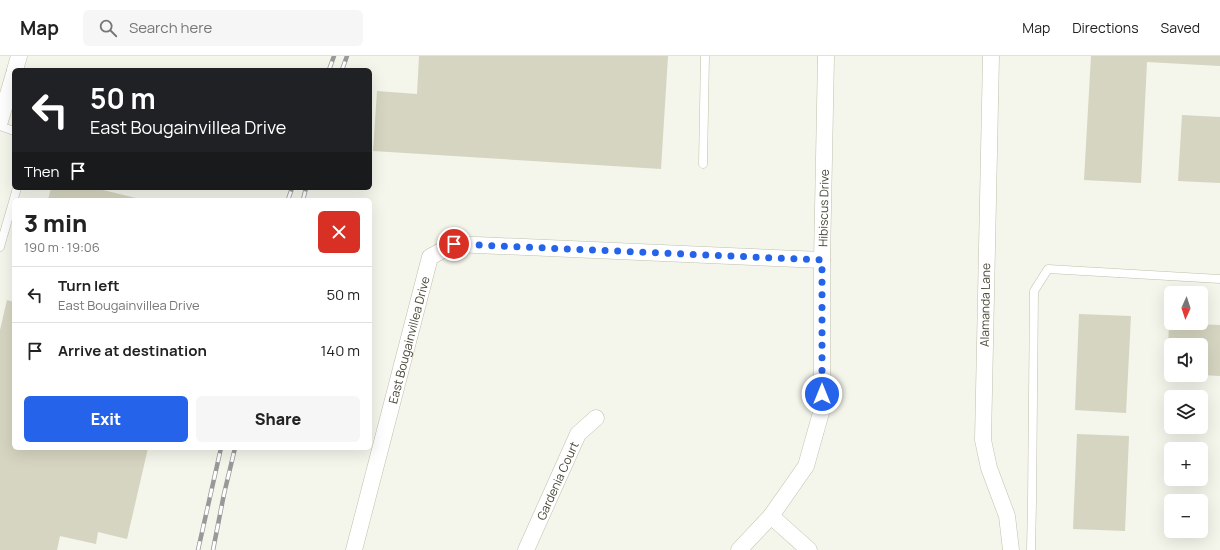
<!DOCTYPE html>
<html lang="en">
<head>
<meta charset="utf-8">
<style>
  body { margin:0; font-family:Manrope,sans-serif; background:#f6f6f6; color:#222; height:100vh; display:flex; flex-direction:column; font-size:15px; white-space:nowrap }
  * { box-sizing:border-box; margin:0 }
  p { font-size:13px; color:#767676 }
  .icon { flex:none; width:22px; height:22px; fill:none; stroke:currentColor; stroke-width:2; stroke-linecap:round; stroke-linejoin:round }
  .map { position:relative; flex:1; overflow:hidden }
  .side { position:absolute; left:12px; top:142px; width:360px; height:252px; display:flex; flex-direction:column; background:#fff; border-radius:6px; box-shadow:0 4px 16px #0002 }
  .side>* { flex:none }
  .top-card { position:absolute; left:12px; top:12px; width:360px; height:122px; border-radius:6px; box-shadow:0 4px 16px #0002; background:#202124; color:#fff; overflow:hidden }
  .needle { width:26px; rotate:183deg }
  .fabs { position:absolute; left:1164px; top:230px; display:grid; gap:8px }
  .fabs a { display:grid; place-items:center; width:44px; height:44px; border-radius:6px; background:#fff; box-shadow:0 4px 16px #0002; font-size:20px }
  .pin { position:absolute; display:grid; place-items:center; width:34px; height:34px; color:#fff; margin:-17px; border:2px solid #fff; border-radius:50%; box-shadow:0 1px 4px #0007 }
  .me { position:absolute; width:44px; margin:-22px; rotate:0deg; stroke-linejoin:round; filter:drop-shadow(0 0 3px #0008) }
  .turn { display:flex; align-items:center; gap:14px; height:84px; padding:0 12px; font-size:18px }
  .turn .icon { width:52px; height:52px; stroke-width:2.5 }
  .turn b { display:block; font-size:28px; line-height:34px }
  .then { display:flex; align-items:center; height:38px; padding:0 12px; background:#0003; gap:8px; font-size:15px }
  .round { display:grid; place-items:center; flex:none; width:42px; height:42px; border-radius:6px; background:#f6f6f6 }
  .overview { display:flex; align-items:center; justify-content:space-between; height:68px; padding:0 12px }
  h1 { font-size:24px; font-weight:800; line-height:30px }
  .cta { display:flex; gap:8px; margin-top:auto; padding:8px 12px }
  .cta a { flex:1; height:46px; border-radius:6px; background:#2563eb; color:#fff; font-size:16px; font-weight:800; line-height:46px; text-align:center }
  .cta a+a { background:#f6f6f6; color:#222 }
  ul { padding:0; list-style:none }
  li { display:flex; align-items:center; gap:12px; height:56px; padding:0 12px; border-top:1px solid #e0e0e0 }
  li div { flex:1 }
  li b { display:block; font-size:15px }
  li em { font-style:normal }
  header { display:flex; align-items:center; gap:24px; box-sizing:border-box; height:56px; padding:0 20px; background:#fff; border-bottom:1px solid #e0e0e0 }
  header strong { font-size:19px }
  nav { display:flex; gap:22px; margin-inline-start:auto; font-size:14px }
  .search { width:280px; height:36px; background:#f6f6f6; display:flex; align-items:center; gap:10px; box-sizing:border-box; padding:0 14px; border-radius:6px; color:#767676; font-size:15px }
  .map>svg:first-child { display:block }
  .building { fill:#d6d5c1 }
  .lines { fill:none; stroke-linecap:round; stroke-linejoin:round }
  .lane-casing { stroke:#c0c0ad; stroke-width:9 }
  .street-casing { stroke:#c0c0ad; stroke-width:17 }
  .lane { stroke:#fff; stroke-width:8 }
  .street { stroke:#fff; stroke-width:16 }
  .rail-casing { stroke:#999; stroke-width:4.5 }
  .rail { stroke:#fff; stroke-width:3; stroke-dasharray:9; stroke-linecap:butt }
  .route { stroke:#2563eb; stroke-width:7; stroke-dasharray:0 12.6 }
  .labels { text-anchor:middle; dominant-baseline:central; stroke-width:3; stroke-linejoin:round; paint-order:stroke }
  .street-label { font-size:12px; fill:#494839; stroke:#fff }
</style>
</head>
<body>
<header>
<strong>Map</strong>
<div class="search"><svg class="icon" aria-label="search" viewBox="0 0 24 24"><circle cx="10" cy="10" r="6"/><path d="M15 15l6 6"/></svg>Search here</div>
<nav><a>Map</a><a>Directions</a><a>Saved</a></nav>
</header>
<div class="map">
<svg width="1220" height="494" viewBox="0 0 1220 494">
  <rect width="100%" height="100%" fill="#f4f5eb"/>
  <!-- building -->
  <g class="building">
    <polygon points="419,0 668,0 661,113 373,95 377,35 417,38"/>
    <polygon points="1091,0 1220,0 1220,10 1147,6 1141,127 1084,124"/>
    <polygon points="1182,59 1220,61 1220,127 1178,125"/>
    <polygon points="51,132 95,132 144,144 48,144"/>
    <polygon points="7,244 14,246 14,392 148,392 127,483 98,476 96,488 60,480 57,494 0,494 0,274"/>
    <polygon points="1079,258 1131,260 1126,357 1075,354"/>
    <polygon points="1169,267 1220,269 1220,320 1201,319 1201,289 1171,289 1171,318 1167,318"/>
    <polygon points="1077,378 1129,380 1125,475 1073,473"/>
  </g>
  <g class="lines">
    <defs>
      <g id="lane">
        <polyline points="0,70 14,75"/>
        <polyline points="703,108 705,0"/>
        <polyline points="0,191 17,132"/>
        <polyline points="1031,494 1032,446 1034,235 1048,213 1220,223"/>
      </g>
      <g id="street">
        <polyline points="991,0 983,384 989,412 1007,460 1011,494"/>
        <polyline points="15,14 19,0"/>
        <polyline points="0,65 14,18"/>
        <polyline points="771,460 809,494"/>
        <path id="s1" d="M354,494L430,201L454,188L822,204"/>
        <path id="s2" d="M526,494L578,378L596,362"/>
        <path id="s3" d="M739,494L771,460L806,410L822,353V204L826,0"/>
      </g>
    </defs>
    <!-- lane casing -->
    <use href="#lane" class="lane-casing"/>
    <!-- street casing -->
    <use href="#street" class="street-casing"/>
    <!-- lane -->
    <use href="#lane" class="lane"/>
    <!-- street -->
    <use href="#street" class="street"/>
    <defs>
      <g id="rail">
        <polyline points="329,14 334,0"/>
        <polyline points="342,14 347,0"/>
        <polyline points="288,144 292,132"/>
        <polyline points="303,144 306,132"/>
        <polyline points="198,494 221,392"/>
        <polyline points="213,494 224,438 235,392"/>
      </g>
    </defs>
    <!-- rail casing -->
    <use href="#rail" class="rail-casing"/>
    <!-- rail -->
    <use href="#rail" class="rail"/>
  </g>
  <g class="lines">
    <!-- route -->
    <polyline class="route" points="454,188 822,204 822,338"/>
  </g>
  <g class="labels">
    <!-- street labels -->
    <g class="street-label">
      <text stroke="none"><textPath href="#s3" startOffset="368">Hibiscus Drive</textPath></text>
      <text transform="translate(985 249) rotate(-89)">Alamanda Lane</text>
      <text stroke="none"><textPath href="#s1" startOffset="217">East Bougainvillea Drive</textPath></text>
      <text stroke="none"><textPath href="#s2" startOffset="76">Gardenia Court</textPath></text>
    </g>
  </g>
</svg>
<div class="fabs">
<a><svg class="needle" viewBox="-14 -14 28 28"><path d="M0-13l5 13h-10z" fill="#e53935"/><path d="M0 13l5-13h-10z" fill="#767676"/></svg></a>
<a><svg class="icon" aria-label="sound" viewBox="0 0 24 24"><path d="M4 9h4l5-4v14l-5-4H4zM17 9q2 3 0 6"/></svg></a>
<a><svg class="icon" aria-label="layers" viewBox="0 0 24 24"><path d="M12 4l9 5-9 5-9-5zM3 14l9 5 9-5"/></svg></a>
<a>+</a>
<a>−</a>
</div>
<div class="pin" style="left:454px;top:188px;background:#d93025"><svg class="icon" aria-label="arrive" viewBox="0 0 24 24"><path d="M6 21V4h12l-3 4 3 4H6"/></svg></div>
<svg class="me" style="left:822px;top:338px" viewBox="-20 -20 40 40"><circle r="17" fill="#2563eb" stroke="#fff" stroke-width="3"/><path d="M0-11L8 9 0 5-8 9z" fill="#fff"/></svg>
<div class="top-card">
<div class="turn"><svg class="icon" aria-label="left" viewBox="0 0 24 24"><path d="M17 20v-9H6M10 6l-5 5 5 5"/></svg><div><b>50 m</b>East Bougainvillea Drive</div></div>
<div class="then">Then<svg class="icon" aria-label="arrive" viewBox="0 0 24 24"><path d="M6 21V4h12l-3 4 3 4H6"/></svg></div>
</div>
<section class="side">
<div class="overview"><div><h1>3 min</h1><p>190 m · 19:06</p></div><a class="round" style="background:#d93025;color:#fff"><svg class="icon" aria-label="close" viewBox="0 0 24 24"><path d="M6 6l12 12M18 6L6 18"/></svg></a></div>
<ul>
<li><svg class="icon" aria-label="left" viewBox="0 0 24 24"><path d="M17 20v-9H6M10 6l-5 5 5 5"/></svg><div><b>Turn left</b><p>East Bougainvillea Drive</p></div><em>50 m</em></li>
<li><svg class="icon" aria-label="arrive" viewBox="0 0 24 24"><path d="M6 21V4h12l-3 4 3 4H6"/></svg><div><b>Arrive at destination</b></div><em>140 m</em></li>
</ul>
<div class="cta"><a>Exit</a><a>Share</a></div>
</section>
</div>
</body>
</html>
